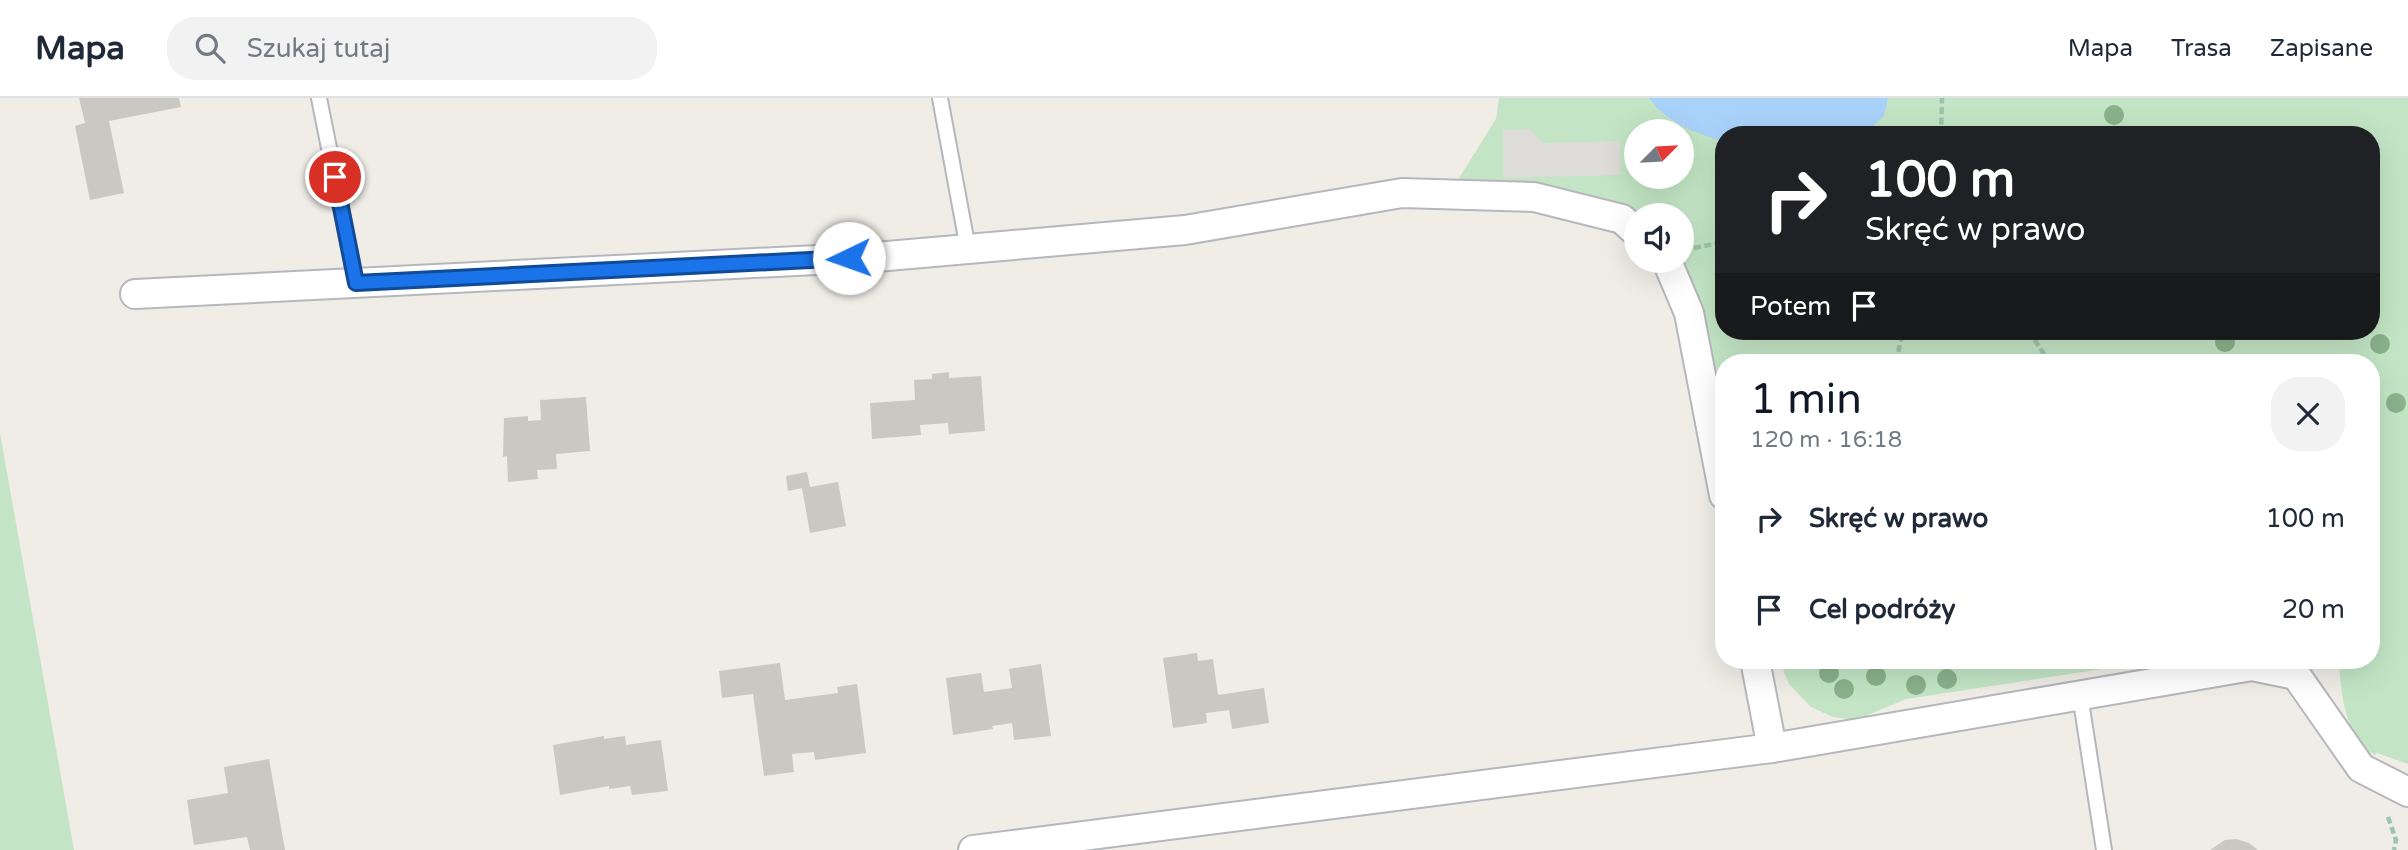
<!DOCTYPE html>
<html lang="pl">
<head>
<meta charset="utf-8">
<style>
  body { margin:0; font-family:"Varela Round",sans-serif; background:#f2f2f3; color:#1f2937; height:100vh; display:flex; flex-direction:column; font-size:26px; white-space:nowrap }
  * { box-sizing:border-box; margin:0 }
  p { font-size:23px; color:#747a83 }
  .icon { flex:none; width:38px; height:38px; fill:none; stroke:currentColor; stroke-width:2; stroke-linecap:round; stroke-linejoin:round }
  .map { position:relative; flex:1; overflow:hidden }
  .side { position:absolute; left:1715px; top:256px; width:665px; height:315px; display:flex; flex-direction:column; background:#fff; border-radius:28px; box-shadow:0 7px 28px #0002 }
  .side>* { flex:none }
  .top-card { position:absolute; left:1715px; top:28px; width:665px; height:214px; border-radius:28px; box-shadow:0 7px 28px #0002; background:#202124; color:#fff; overflow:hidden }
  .needle { width:46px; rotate:66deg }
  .buttons { position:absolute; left:1624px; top:21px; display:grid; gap:14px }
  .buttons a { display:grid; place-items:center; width:70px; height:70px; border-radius:50%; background:#fff; box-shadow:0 7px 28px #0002; font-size:35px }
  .pin { position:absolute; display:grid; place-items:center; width:60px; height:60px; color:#fff; margin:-30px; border:4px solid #fff; border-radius:50%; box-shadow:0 2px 7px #0007 }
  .me { position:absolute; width:77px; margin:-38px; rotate:267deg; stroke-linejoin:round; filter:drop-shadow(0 0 5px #0008) }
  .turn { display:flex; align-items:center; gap:24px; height:147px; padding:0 35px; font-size:32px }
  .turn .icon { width:91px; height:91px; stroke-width:2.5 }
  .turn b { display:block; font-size:49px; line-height:60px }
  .then { display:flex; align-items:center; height:66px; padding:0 35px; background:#0003; gap:14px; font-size:26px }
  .round { display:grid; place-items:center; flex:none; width:74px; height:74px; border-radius:28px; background:#f2f2f3 }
  .headline { display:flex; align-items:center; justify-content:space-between; height:119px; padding:0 35px }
  h1 { font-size:42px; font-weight:600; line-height:52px; color:#111827 }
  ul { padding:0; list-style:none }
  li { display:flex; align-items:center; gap:21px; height:91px; padding:0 35px }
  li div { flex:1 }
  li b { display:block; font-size:26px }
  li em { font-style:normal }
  header { display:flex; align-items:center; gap:42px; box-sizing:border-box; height:98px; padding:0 35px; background:#fff; border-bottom:2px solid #e0e1e3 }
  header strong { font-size:33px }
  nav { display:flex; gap:38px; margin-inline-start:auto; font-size:24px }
  .search { width:490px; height:63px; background:#f2f2f3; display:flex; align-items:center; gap:18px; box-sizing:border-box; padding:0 24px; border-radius:28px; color:#747a83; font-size:26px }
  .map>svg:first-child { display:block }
  .industrial { fill:#dedcd8 }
  .green { fill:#c3e5c5; fill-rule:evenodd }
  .water { fill:#a9d2fb }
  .building { fill:#cac8c2 }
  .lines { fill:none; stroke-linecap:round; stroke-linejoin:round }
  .service-casing { stroke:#b6b7bc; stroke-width:18 }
  .minor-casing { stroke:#b6b7bc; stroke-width:32 }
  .path { stroke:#9dc5ab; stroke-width:4.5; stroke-dasharray:7 3.5; stroke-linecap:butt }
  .service { stroke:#fff; stroke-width:14 }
  .minor { stroke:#fff; stroke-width:28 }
  .tree { fill:#8ab28b }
  .route-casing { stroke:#114b97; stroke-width:18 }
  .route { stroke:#1a73e8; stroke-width:12 }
</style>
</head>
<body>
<header>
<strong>Mapa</strong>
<div class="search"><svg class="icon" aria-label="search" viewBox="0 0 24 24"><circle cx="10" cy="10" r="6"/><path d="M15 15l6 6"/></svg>Szukaj tutaj</div>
<nav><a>Mapa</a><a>Trasa</a><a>Zapisane</a></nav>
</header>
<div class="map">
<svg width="2408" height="752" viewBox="0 0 2408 752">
  <rect width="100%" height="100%" fill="#efede6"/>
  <!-- industrial -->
  <polygon class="industrial" points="1509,0 1608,0 1636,79 1668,79 1458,82"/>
  <!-- green -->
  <g class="green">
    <path d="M1499,0H2408V666L2377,655L2375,657C2344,640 2341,594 2339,562H2371V264H1724V320L1698,202L1682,163V117H1636L1629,112L1565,91L1458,82L1496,21ZM1530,31L1543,45L1620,43L1621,77L1503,80V32ZM1636,33H1682V79H1636ZM1724,37H2371V233H1724Z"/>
    <polygon points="0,335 74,752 0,752"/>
    <polygon points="1779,562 2161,562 1906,601 1856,622 1833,619 1811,609 1789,586"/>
  </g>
  <!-- water -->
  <path class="water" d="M1649,0H1888L1884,18L1863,37H1724V43C1696,36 1666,24 1649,0Z"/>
  <!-- building -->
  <g class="building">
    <polygon points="79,0 179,0 181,9 109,23 124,95 90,102 75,28 85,25"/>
    <polygon points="949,274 949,280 981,278 985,333 949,336 948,325 920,327 921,337 872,341 870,305 915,302 914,282 932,281 932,276"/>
    <polygon points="586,299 590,353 556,356 557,371 537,372 538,381 508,384 507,358 503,359 504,320 528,318 528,323 541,322 540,302"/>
    <polygon points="807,374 810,389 838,384 846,428 810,435 802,390 788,393 786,378"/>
    <polygon points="1197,555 1198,563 1213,561 1218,597 1264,590 1269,625 1232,631 1229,612 1206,615 1207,625 1173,630 1163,560"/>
    <polygon points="780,565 785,602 838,595 837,589 857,586 866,655 815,662 814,654 792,656 794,674 764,678 753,596 722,600 719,573"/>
    <polygon points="1041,566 1051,638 1014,642 1012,625 992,628 993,631 953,637 946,580 981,575 984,594 1012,590 1009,571"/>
    <polygon points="604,638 604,641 625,638 626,647 661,642 668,693 632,697 630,688 609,691 609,688 560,697 553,647"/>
    <polygon points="269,661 285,752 250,752 247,739 194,747 187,702 228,695 224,669"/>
    <polygon points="2236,741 2249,745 2258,752 2210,752 2225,742"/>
  </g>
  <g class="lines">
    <defs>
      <g id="service">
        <polyline points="319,0 356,185"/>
        <polyline points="940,0 968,151"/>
        <polyline points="2080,597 2104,752"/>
      </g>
      <g id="minor">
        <polyline points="1667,163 1689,215 1724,397"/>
        <polyline points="135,196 876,159 1185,132 1402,95 1534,99 1622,121 1636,134"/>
        <polyline points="1755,562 1772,650"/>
        <polyline points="973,752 1772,650 2252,568 2296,577 2361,670 2408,694"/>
      </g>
    </defs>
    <!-- service casing -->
    <use href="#service" class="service-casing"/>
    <!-- minor casing -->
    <use href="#minor" class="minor-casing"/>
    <!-- path -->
    <g class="path">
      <polyline points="1941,37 1942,0"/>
      <polyline points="1694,150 1724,144"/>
      <polyline points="2029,233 2049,264"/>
      <polyline points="1896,264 1903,233"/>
      <polyline points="2388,719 2396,742 2394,752"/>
    </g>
    <!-- service -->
    <use href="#service" class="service"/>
    <!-- minor -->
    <use href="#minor" class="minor"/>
  </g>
  <!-- trees -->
  <g class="tree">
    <circle cx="2114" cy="17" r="10"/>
    <circle cx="2225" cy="244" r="10"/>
    <circle cx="2380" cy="246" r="10"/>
    <circle cx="2396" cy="305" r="10"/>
    <circle cx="1829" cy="575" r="10"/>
    <circle cx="1876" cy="578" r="10"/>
    <circle cx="1947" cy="581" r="10"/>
    <circle cx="1916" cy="587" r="10"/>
    <circle cx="1844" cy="591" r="10"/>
  </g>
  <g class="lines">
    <defs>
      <polyline id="route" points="335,79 356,185 849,160"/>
    </defs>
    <!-- route casing -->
    <use href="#route" class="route-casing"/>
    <!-- route -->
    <use href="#route" class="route"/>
  </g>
</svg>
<div class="buttons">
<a><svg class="needle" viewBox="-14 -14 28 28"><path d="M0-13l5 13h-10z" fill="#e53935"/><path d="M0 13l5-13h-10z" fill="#747a83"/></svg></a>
<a><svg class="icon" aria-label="sound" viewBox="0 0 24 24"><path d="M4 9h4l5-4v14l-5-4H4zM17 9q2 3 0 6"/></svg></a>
</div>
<div class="pin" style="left:335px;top:79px;background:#d93025"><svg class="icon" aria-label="arrive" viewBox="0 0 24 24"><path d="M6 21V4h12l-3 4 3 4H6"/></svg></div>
<svg class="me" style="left:849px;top:160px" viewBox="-20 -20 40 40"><circle r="19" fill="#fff"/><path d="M0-13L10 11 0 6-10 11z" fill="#1a73e8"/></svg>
<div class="top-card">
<div class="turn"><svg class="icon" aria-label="right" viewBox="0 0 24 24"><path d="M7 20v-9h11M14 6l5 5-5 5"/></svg><div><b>100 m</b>Skręć w prawo</div></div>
<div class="then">Potem<svg class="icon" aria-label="arrive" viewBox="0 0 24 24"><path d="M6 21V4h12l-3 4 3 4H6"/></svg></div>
</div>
<section class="side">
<div class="headline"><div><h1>1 min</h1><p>120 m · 16:18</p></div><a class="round"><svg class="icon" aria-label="close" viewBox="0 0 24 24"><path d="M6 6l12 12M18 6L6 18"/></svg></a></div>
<ul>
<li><svg class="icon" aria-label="right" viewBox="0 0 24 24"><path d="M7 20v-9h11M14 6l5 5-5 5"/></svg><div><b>Skręć w prawo</b></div><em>100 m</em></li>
<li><svg class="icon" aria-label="arrive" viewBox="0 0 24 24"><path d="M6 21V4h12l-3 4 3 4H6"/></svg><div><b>Cel podróży</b></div><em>20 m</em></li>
</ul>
</section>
</div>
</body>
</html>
